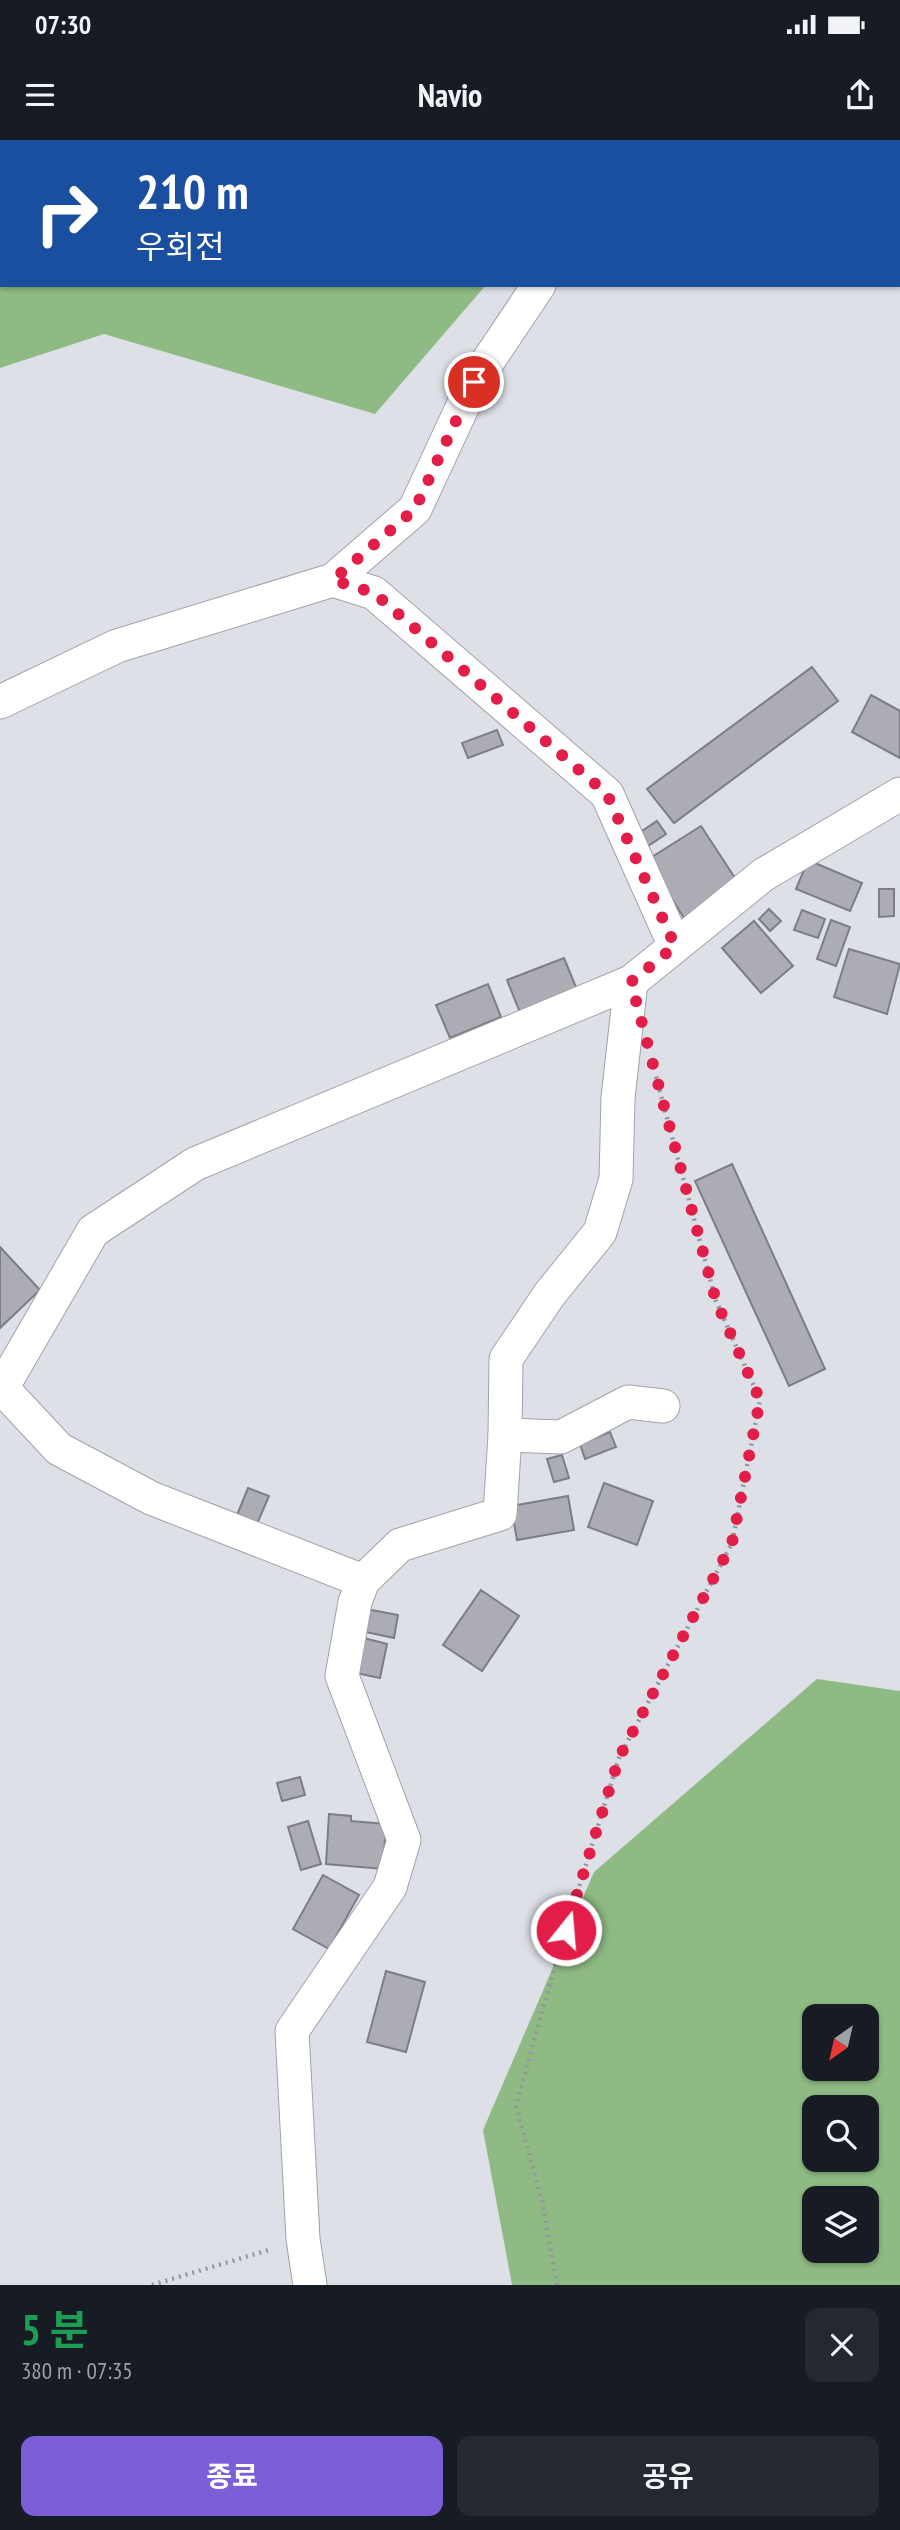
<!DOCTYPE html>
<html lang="ko">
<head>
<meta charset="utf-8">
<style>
  body { margin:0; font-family:"PT Sans Narrow","Noto Sans KR",sans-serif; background:#242831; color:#f1f3f6; height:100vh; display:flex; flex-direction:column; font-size:26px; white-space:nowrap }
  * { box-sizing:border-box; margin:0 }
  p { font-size:23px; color:#9ea1a6 }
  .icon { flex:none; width:38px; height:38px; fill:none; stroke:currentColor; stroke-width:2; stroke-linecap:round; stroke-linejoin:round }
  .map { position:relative; height:2145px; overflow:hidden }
  .panel { display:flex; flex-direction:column; background:#171b24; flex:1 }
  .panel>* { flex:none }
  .top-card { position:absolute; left:0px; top:0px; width:901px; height:147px; box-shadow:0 2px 5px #0004; background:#1a4fa0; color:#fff; overflow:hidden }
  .needle { width:46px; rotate:214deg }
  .tools { position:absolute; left:802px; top:1864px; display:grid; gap:14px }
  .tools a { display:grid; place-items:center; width:77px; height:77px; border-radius:14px; background:#171b24; box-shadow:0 2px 5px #0004; font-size:35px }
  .pin { position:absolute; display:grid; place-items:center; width:60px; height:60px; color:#fff; margin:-30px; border:4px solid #fff; border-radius:50%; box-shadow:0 2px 7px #0007 }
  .me { position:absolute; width:77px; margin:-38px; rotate:17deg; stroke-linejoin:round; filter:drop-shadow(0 0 5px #0008) }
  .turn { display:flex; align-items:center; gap:24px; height:147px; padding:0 21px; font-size:32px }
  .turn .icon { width:91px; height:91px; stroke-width:2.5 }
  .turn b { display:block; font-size:49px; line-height:60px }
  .round { display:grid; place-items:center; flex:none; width:74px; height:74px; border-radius:14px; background:#242831 }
  .headline { display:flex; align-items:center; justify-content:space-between; height:119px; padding:0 21px }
  h1 { font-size:42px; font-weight:700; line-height:52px; color:#1e9e55 }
  .cta { display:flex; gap:14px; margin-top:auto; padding:14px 21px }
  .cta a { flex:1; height:80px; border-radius:14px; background:#7c5ed9; color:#fff; font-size:28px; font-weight:700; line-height:80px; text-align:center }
  .cta a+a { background:#242831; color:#f1f3f6 }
  .status { display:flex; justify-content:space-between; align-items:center; height:49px; padding:0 35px; background:#171b24; direction:ltr }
  .status svg { height:19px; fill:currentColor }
  header { display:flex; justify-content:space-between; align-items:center; height:91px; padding:0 21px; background:#171b24; font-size:32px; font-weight:700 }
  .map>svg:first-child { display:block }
  .forest { fill:#8fba83; fill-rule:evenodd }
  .building { fill:#abacb4; stroke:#7c7d85; stroke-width:2 }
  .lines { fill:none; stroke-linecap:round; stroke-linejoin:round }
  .minor-casing { stroke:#a1a3aa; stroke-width:35 }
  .path { stroke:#93959b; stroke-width:4.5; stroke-dasharray:2 5; stroke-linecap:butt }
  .minor { stroke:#fff; stroke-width:33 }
  .route { stroke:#e11d48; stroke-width:12; stroke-dasharray:0 21.6 }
</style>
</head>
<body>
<div class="status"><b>07:30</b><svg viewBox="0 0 49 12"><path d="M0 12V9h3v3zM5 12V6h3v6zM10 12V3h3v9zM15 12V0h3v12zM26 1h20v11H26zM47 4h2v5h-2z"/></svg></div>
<header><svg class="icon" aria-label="menu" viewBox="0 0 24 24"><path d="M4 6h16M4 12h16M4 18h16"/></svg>Navio<svg class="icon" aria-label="share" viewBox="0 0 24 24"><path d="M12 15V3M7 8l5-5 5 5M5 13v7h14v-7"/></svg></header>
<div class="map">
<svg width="900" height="2145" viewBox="0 0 900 2145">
  <rect width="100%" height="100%" fill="#dee0e8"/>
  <!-- forest -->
  <g class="forest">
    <polygon points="0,0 582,0 2,2 2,145 486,145 375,274 104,194 0,228"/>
    <path d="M817,1539L900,1551V2145H512L483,1990L594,1732ZM814,1876H866V1928H814ZM814,1967H866V2020H814ZM814,2058H866V2110H814Z"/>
  </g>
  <!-- building -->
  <g class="building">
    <polygon points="812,527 838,561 674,683 647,649"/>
    <polygon points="871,555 900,571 900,618 852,592"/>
    <polygon points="497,590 503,605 468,618 462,603"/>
    <polygon points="657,681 666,694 645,708 636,695"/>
    <polygon points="701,686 737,741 686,781 647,720"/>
    <polygon points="808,720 862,743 850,771 796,749"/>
    <polygon points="879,749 894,749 894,776 879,777"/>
    <polygon points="769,769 781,781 770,791 759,779"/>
    <polygon points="802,770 825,779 818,798 794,790"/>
    <polygon points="831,780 850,787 836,826 817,819"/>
    <polygon points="754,781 793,826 761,853 722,808"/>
    <polygon points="849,809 900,824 887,874 834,857"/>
    <polygon points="564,818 578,852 521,875 507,840"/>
    <polygon points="488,844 501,877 450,898 436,865"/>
    <polygon points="732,1024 825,1229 789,1246 695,1041"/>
    <polygon points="0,1107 40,1150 0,1188"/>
    <polygon points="610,1292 616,1307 585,1319 580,1304"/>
    <polygon points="562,1315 569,1338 554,1342 547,1319"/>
    <polygon points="604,1343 653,1361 637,1405 588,1387"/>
    <polygon points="248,1348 269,1356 257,1384 237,1375"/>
    <polygon points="568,1356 574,1390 517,1400 511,1366"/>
    <polygon points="481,1450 519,1476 482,1531 443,1505"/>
    <polygon points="366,1469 398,1475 394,1498 361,1491"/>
    <polygon points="364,1498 387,1504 380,1538 356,1533"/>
    <polygon points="300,1637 305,1655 282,1661 277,1643"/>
    <polygon points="329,1674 351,1676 351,1681 386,1684 383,1729 326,1724"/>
    <polygon points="308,1681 321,1724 301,1730 288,1687"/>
    <polygon points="323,1735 359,1755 329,1809 293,1789"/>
    <polygon points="386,1831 425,1842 406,1912 367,1902"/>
  </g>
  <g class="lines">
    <defs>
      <g id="minor">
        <polyline points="637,2 639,0"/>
        <polyline points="333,440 374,453 607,654 675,806"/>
        <polyline points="0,562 117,506 333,440 415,369 474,242 539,145"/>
        <polyline points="2,1248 93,1091 195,1024 631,842 763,735 900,654"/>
        <polyline points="2,1248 59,1309 151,1358 363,1441"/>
        <polyline points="505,1295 506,1219 549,1155 600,1092 616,1039 618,958 631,842"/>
        <polyline points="310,2145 303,2099 292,1891 390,1747 404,1700 342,1536 355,1462 363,1441 400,1405 500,1374 505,1295 561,1297 628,1262 663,1266"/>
      </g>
    </defs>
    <!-- minor casing -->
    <use href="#minor" class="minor-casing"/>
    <!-- path -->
    <g class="path">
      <polyline points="152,2145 272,2109"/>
      <polyline points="557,2145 542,2061 516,1966 558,1815 619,1618 732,1403 760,1260 716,1161 655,933"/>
    </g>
    <!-- minor -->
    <use href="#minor" class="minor"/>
  </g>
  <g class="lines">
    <!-- route -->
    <polyline class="route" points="474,242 415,369 333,440 374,453 607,654 675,806 631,842 716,1161 760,1260 732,1403 619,1618 566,1790"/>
  </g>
</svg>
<div class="tools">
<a><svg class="needle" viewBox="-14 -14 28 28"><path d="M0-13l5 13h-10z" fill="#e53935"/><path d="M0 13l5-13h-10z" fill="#9ea1a6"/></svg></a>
<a><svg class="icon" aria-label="search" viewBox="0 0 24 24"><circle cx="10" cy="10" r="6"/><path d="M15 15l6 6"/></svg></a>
<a><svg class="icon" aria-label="layers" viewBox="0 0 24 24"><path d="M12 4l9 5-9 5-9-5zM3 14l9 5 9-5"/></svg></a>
</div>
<div class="pin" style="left:474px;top:242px;background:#d93025"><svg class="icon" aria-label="arrive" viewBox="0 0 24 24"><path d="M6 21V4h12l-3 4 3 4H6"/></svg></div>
<svg class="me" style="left:566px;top:1790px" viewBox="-20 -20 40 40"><circle r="17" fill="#e11d48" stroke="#fff" stroke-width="3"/><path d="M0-11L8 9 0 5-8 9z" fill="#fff"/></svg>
<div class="top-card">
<div class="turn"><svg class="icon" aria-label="right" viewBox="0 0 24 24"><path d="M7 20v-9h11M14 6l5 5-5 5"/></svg><div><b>210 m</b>우회전</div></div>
</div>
</div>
<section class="panel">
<div class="headline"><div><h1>5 분</h1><p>380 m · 07:35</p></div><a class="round"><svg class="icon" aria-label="close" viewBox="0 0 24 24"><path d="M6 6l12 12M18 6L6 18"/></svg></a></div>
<div class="cta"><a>종료</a><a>공유</a></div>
</section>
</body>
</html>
